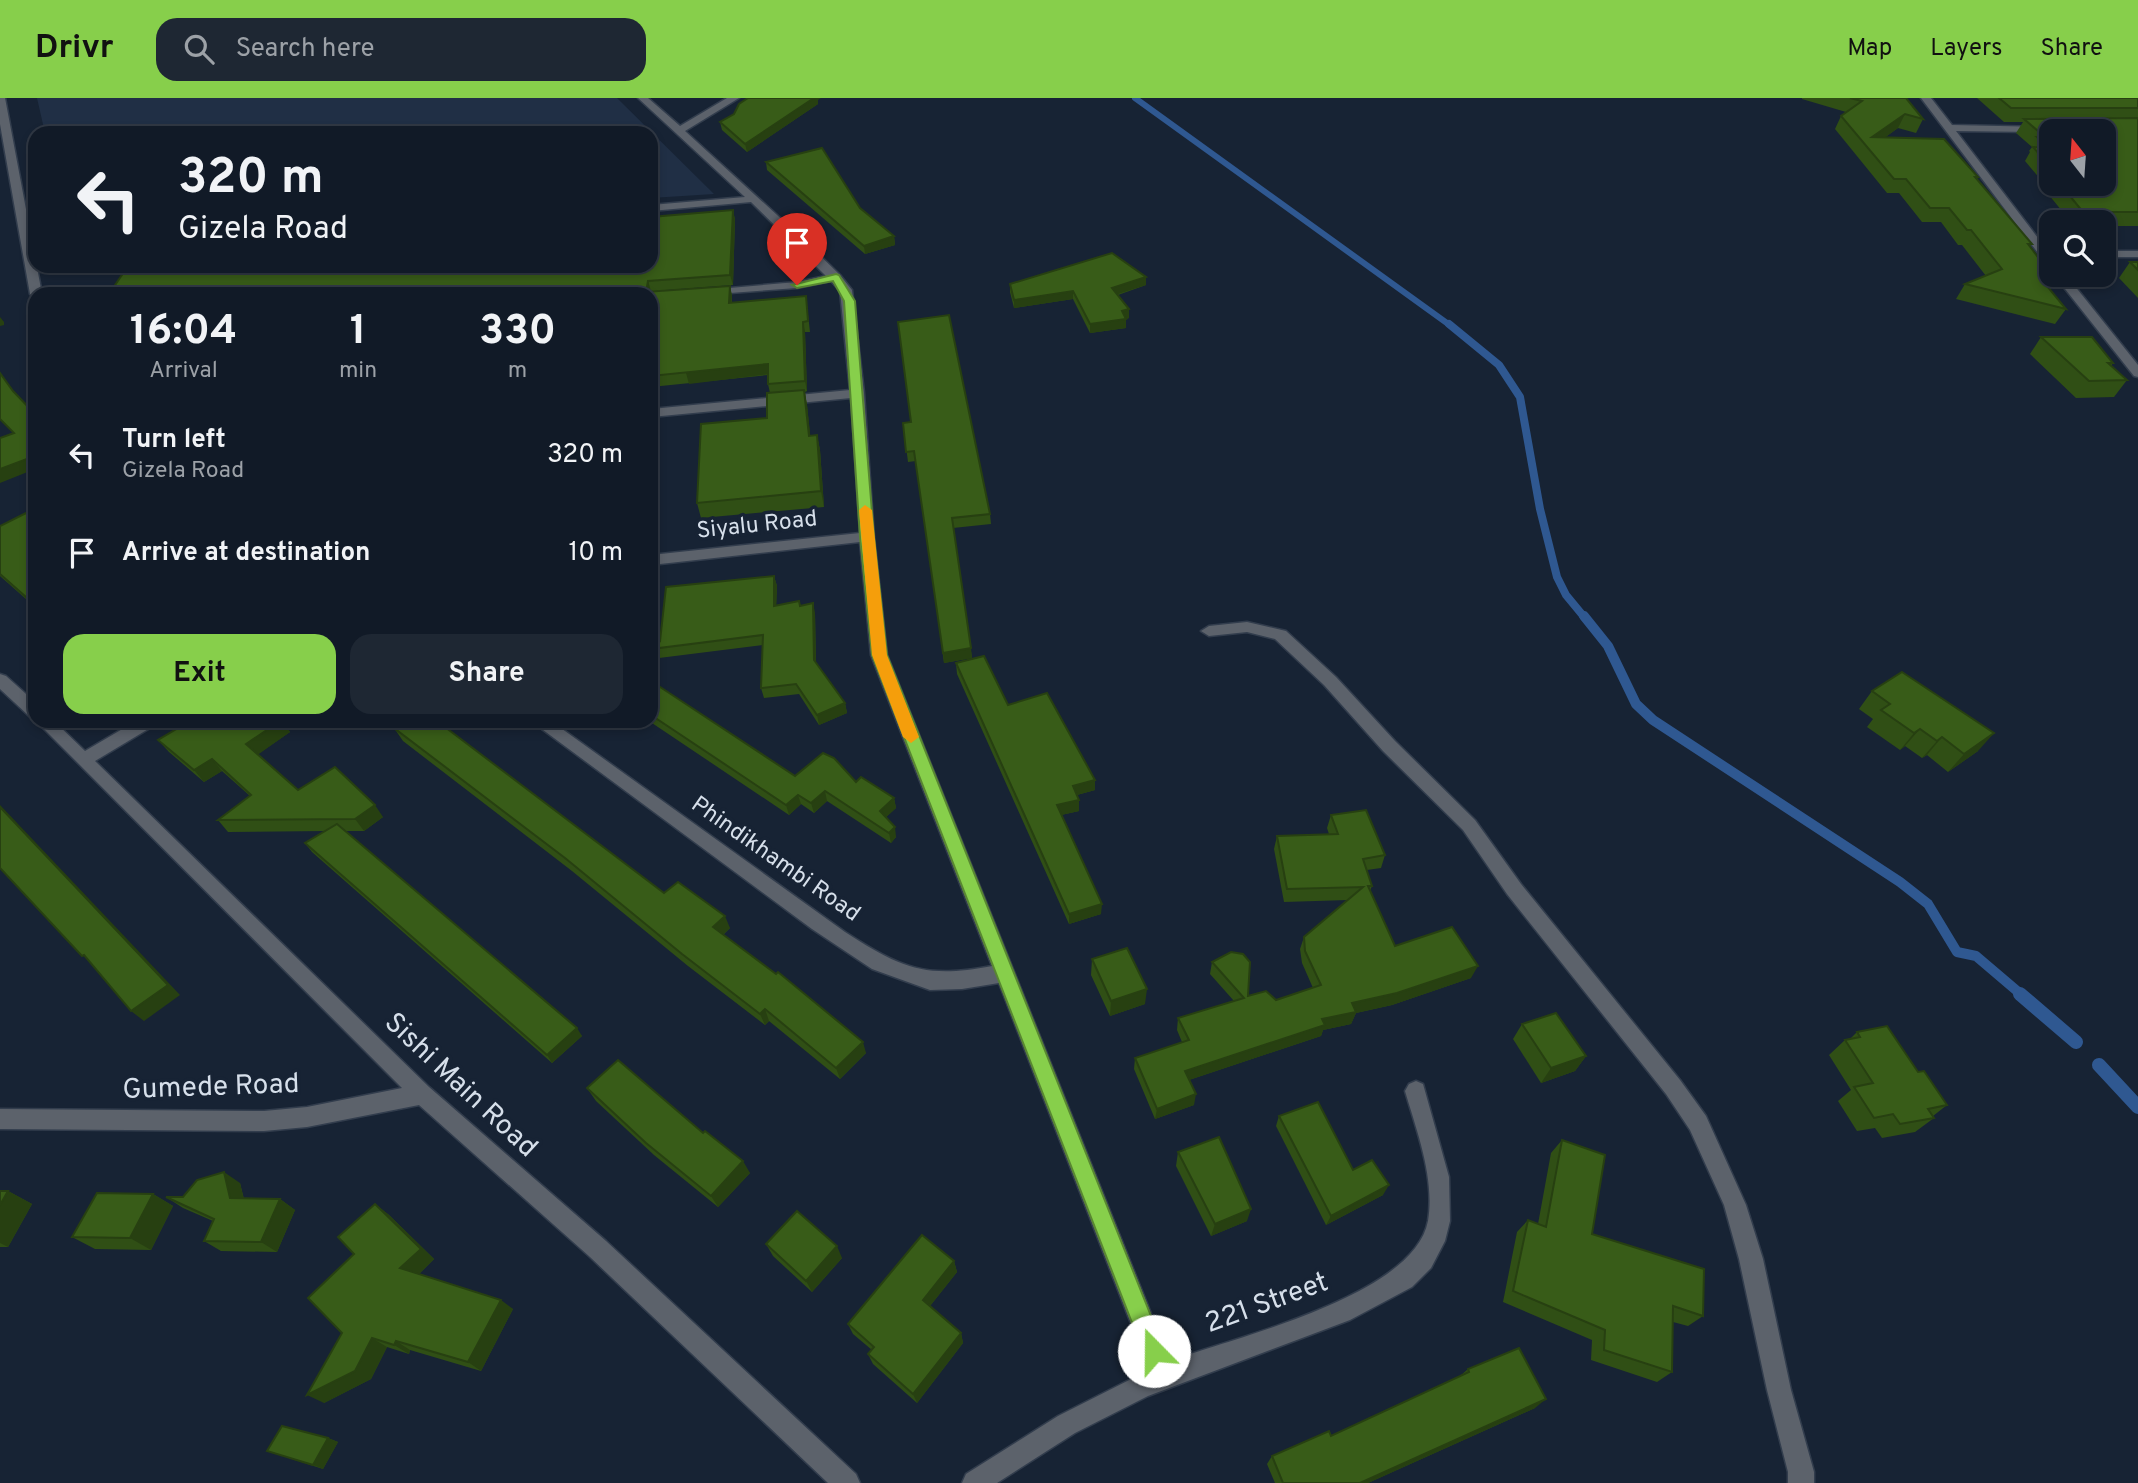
<!DOCTYPE html>
<html lang="en">
<head>
<meta charset="utf-8">
<style>
  body { margin:0; font-family:Overpass,sans-serif; background:#1e2733; color:#f1f3f6; height:100vh; display:flex; flex-direction:column; font-size:26px; white-space:nowrap }
  * { box-sizing:border-box; margin:0 }
  p { font-size:23px; color:#9ca1a7 }
  .icon { flex:none; width:38px; height:38px; fill:none; stroke:currentColor; stroke-width:2; stroke-linecap:round; stroke-linejoin:round }
  .map { position:relative; flex:1; overflow:hidden }
  .details { position:absolute; left:28px; top:189px; width:630px; height:441px; display:flex; flex-direction:column; background:#111a27; border-radius:21px; box-shadow:0 4px 10px #0003,0 0 0 2px #303844 }
  .details>* { flex:none }
  .guide { position:absolute; left:28px; top:28px; width:630px; height:147px; border-radius:21px; box-shadow:0 4px 10px #0003,0 0 0 2px #303844; background:#111a27; color:#f1f3f6; overflow:hidden }
  .needle { width:46px; rotate:343deg }
  .controls { position:absolute; left:2039px; top:21px; display:grid; gap:14px }
  .controls a { display:grid; place-items:center; width:77px; height:77px; border-radius:14px; background:#111a27; box-shadow:0 4px 10px #0003,0 0 0 2px #303844; font-size:35px }
  .pin { position:absolute; display:grid; place-items:center; width:60px; height:60px; color:#fff; margin:-72px -30px; border-radius:50% 50% 50% 0; rotate:-45deg; box-shadow:0 0 7px #0007 }
  .pin .icon { rotate:45deg }
  .me { position:absolute; width:77px; margin:-38px; rotate:338deg; stroke-linejoin:round; filter:drop-shadow(0 0 5px #0008) }
  .turn { display:flex; align-items:center; gap:24px; height:147px; padding:0 35px; font-size:32px }
  .turn .icon { width:91px; height:91px; stroke-width:2.5 }
  .turn b { display:block; font-size:49px; line-height:60px }
  .eta { display:flex; justify-content:space-evenly; align-items:center; height:119px; text-align:center }
  .eta b { font-size:42px; font-weight:700; line-height:49px }
  .primary-button { display:flex; gap:14px; margin-top:auto; padding:14px 35px }
  .primary-button a { flex:1; height:80px; border-radius:21px; background:#87cf4b; color:#111; font-size:28px; font-weight:700; line-height:80px; text-align:center }
  .primary-button a+a { background:#1e2733; color:#f1f3f6 }
  ul { padding:0; list-style:none }
  li { display:flex; align-items:center; gap:21px; height:98px; padding:0 35px }
  li div { flex:1 }
  li b { display:block; font-size:26px }
  li em { font-style:normal }
  header { display:flex; align-items:center; gap:42px; box-sizing:border-box; height:98px; padding:0 35px; background:#87cf4b; color:#111 }
  header strong { font-size:33px }
  nav { display:flex; gap:38px; margin-inline-start:auto; font-size:24px }
  .search { width:490px; height:63px; background:#1e2733; display:flex; align-items:center; gap:18px; box-sizing:border-box; padding:0 24px; border-radius:21px; color:#9ca1a7; font-size:26px }
  .map>svg:first-child { display:block }
  .built { fill:#202f45 }
  .lines { fill:none; stroke-linecap:round; stroke-linejoin:round }
  .stream-far3 { stroke:#2f5891; stroke-width:6 }
  .stream-far2 { stroke:#2f5891; stroke-width:8 }
  .stream-far1 { stroke:#2f5891; stroke-width:10 }
  .stream { stroke:#2f5891; stroke-width:14 }
  .minor-casing { stroke:#323d4d; stroke-width:3 }
  .minor { fill:#5c626b; fill-rule:evenodd }
  .wall { fill:#304f15; fill-rule:evenodd }
  .shaded-wall { fill:#274011 }
  .building { fill:#385c18; stroke:#274011; stroke-width:2 }
  .route { fill:#87cf4b; stroke:#588731; stroke-width:2 }
  .slow { fill:#f59e0b }
  .labels { text-anchor:middle; dominant-baseline:central; stroke-width:7; stroke-linejoin:round; paint-order:stroke }
  .street-label { font-size:23px; fill:#d6dfea; stroke:#172334 }
  .near-street-label { font-size:28px; fill:#d6dfea; stroke:#172334 }
</style>
</head>
<body>
<header>
<strong>Drivr</strong>
<div class="search"><svg class="icon" aria-label="search" viewBox="0 0 24 24"><circle cx="10" cy="10" r="6"/><path d="M15 15l6 6"/></svg>Search here</div>
<nav><a>Map</a><a>Layers</a><a>Share</a></nav>
</header>
<div class="map">
<svg width="2138" height="1385" viewBox="0 0 2138 1385">
  <rect width="100%" height="100%" fill="#172334"/>
  <!-- built -->
  <polygon class="built" points="37,0 617,0 714,96 651,100 651,35 45,35"/>
  <g class="lines">
    <!-- stream-far3 -->
    <polyline class="stream-far3" points="1135,0 1451,228"/>
    <!-- stream-far2 -->
    <polyline class="stream-far2" points="1449,226 1499,267 1520,299 1540,411 1557,479 1566,497 1585,520"/>
    <!-- stream-far1 -->
    <polyline class="stream-far1" points="1584,518 1608,548 1636,606 1653,622 1900,784 1928,806 1957,854 1976,858 2023,898"/>
    <!-- stream -->
    <g class="stream">
      <polyline points="2020,896 2076,944"/>
      <polyline points="2099,967 2138,1009"/>
    </g>
    <defs>
      <g id="minor">
        <polygon points="0,0 5,0 42,196 35,196 35,199 30,196 0,26"/>
        <path d="M638,0H648L680,28L727,0H739L685,33L800,138L840,177L852,192L864,295L874,439L887,557L1170,1263C1235,1239 1414,1198 1428,1123C1435,1080 1417,1034 1405,993L1409,986L1416,983L1423,986L1449,1079L1450,1123L1445,1143L1431,1170L1412,1189L1350,1222L1148,1298L1075,1335L997,1385H962L966,1376L1058,1318L1149,1272L999,885L962,891L930,892L872,871L812,831L531,623H551L845,834C901,870 925,881 992,868L871,557L860,444L651,467V457L860,435L851,300L651,319V311L850,292L840,193L831,183L797,190L703,197V193L707,192L797,184L826,178L751,104L651,113V107L745,99Z"/>
        <polygon points="1921,0 1931,0 1952,27 2043,29 2043,33 2040,34 1956,33 2051,157 2051,168 2047,167"/>
        <rect x="2104" y="153" width="34" height="6"/>
        <polygon points="2054,177 2066,177 2138,267 2138,279 2134,278"/>
        <polygon points="1247,524 1286,533 1336,579 1395,643 1475,722 1521,786 1680,982 1706,1018 1746,1107 1763,1161 1791,1292 1814,1374 1814,1385 1788,1385 1788,1374 1767,1292 1739,1161 1724,1107 1690,1032 1666,996 1507,796 1463,732 1383,653 1324,587 1275,541 1247,534 1209,538 1201,533 1209,528"/>
        <polygon points="0,576 6,578 35,604 35,620 29,618 0,591"/>
        <polygon points="36,623 54,623 85,653 136,623 157,623 155,627 95,663 429,989 606,1143 856,1376 860,1385 828,1385 590,1159 419,1007 307,1029 264,1033 0,1031 0,1011 264,1013 307,1009 402,990"/>
      </g>
    </defs>
    <!-- minor casing -->
    <use href="#minor" class="minor-casing"/>
    <!-- minor -->
    <use href="#minor" class="minor"/>
  </g>
  <!-- wall -->
  <g class="wall">
    <polygon points="1802,0 1906,0 1923,21 1916,35 1898,30 1884,40 1978,79 1977,81 2032,146 2030,148 2056,183 2050,192 2066,211 2055,226 1956,201 1965,186 1986,178 1962,147 1958,147 1941,124 1922,124 1899,95 1887,95 1835,31 1841,18 1846,14 1802,1"/>
    <path d="M1977,0H2138V128H2104V124H2071L2044,91L2046,88L2025,63L2030,54L2029,53L2032,49L2016,35L2023,24H2004ZM2051,33L2104,86H2051Z"/>
    <polygon points="818,2 818,6 747,54 722,32 720,24"/>
    <polygon points="766,64 860,110 894,138 895,147 865,156 767,72"/>
    <polygon points="733,112 735,122 733,187 653,193 730,188 732,198 732,205 806,198 810,234 805,234 807,293 805,294 807,307 810,337 817,337 820,352 824,409 701,420 697,405 767,320 770,295 768,286 768,277 651,289 651,196 109,196"/>
    <polygon points="2130,164 2138,164 2138,200 2119,180"/>
    <polygon points="1146,179 1146,187 1118,197 1129,220 1126,221 1126,230 1090,235 1073,201 1014,210 1010,194 1010,186"/>
    <polygon points="2041,239 2113,265 2111,268 2127,282 2114,299 2076,300 2030,256"/>
    <polygon points="903,325 990,416 991,426 953,430 972,560 944,565 916,363 908,364"/>
    <polygon points="35,423 35,509 0,478 0,428"/>
    <polygon points="774,478 777,488 776,507 800,508 815,515 816,565 845,605 847,615 819,627 799,596 764,600 761,590 763,547 651,561 651,539 660,543"/>
    <polygon points="956,565 1008,607 1095,692 1077,697 1079,702 1079,713 1061,717 1101,816 1069,826 957,576"/>
    <polygon points="651,583 795,678 856,684 894,700 896,710 886,719 896,739 891,745 827,703 814,715 801,706 789,717 649,623 651,623"/>
    <polygon points="1872,593 1978,653 1948,674 1927,657 1922,660 1905,648 1900,652 1867,629 1873,621 1859,611"/>
    <polygon points="190,623 282,623 290,634 258,656 298,692 383,719 364,733 346,733 582,938 552,965 312,754 305,745 325,733 228,734 218,722 250,698 222,673 204,684 169,654 158,642"/>
    <polygon points="377,623 437,623 664,795 730,830 723,837 866,955 840,981 769,923 765,927 688,868 572,773 403,643 394,630 400,626 384,628"/>
    <polygon points="1331,717 1385,757 1381,770 1367,772 1372,788 1370,793 1395,848 1471,880 1392,907 1356,915 1351,926 1323,932 1321,938 1189,982 1194,1007 1155,1021 1134,971 1135,960 1182,944 1177,932 1178,920 1234,903 1210,876 1212,864 1248,898 1276,902 1313,890 1302,865 1300,851 1304,839 1348,802 1284,804 1274,751 1277,738 1329,736 1327,730"/>
    <polygon points="1092,861 1145,906 1110,918 1091,877"/>
    <polygon points="1522,926 1586,958 1575,973 1541,985 1513,941"/>
    <polygon points="1857,934 1918,974 1947,1007 1933,1018 1934,1020 1915,1034 1882,1040 1875,1030 1857,1033 1838,1003 1851,992 1829,957 1845,942 1849,942"/>
    <polygon points="587,990 750,1075 718,1109 654,1057 596,1003"/>
    <polygon points="1279,1018 1353,1072 1383,1097 1326,1127 1276,1028"/>
    <polygon points="1562,1042 1592,1136 1703,1218 1688,1228 1673,1224 1672,1274 1657,1284 1591,1262 1592,1242 1503,1204 1517,1134 1528,1122 1538,1126 1551,1055"/>
    <polygon points="1178,1054 1247,1123 1211,1138 1176,1068"/>
    <polygon points="240,1085 244,1101 280,1101 295,1112 277,1154 221,1153 204,1143 213,1123 183,1110 166,1099 183,1099"/>
    <polygon points="0,1093 8,1093 32,1106 8,1149 0,1149"/>
    <polygon points="153,1096 173,1108 151,1152 95,1151 72,1139"/>
    <polygon points="375,1106 389,1117 434,1161 419,1176 513,1211 481,1273 410,1252 409,1256 387,1249 371,1281 324,1305 342,1235 354,1156"/>
    <polygon points="766,1146 842,1160 812,1194 773,1158"/>
    <polygon points="954,1163 957,1174 930,1208 961,1235 963,1245 917,1305 873,1266 868,1256 872,1252 853,1236 848,1226"/>
    <polygon points="1468,1271 1535,1310 1368,1385 1275,1385 1267,1366 1272,1358 1331,1338 1460,1278"/>
    <polygon points="328,1340 338,1344 323,1371 267,1353"/>
  </g>
  <!-- shaded-wall -->
  <g class="shaded-wall">
    <polygon points="812,0 821,0 818,2 818,6 747,54 745,46"/>
    <polygon points="1905,16 1898,30 1869,51 1872,39"/>
    <polygon points="733,112 735,122 733,187 730,177"/>
    <polygon points="894,138 895,147 865,156 864,148"/>
    <polygon points="1146,179 1146,187 1112,198 1112,190"/>
    <polygon points="648,183 651,193 646,194"/>
    <polygon points="730,188 732,198 731,215 729,205"/>
    <polygon points="1073,193 1073,201 1014,210 1014,202"/>
    <polygon points="1129,211 1129,220 1122,222 1122,213"/>
    <polygon points="0,219 4,224 4,227 0,228"/>
    <polygon points="1126,221 1126,230 1090,235 1090,226"/>
    <polygon points="803,224 805,234 807,293 805,283"/>
    <polygon points="768,266 770,276 689,286 686,275"/>
    <polygon points="804,292 807,307 812,353 809,338"/>
    <polygon points="817,337 820,352 824,409 821,393"/>
    <polygon points="35,358 35,371 0,385 0,371"/>
    <polygon points="774,478 777,488 776,518 774,508"/>
    <polygon points="813,505 815,515 816,572 814,562"/>
    <polygon points="971,550 972,560 944,565 943,555"/>
    <polygon points="845,605 847,615 819,627 817,617"/>
    <polygon points="280,623 282,623 290,634 256,658 246,646"/>
    <polygon points="1920,631 1905,648 1900,652 1914,635"/>
    <polygon points="1994,635 1978,653 1948,674 1964,656"/>
    <polygon points="1942,639 1927,657 1922,660 1937,643"/>
    <polygon points="212,661 222,673 204,684 194,672"/>
    <polygon points="1095,682 1095,692 1073,698 1073,688"/>
    <polygon points="825,693 827,703 814,715 811,705"/>
    <polygon points="798,697 801,706 789,717 786,707"/>
    <polygon points="894,700 896,710 882,723 880,713"/>
    <polygon points="1079,702 1079,713 1057,718 1057,707"/>
    <polygon points="0,707 180,897 144,923 131,913 0,709"/>
    <polygon points="375,707 383,719 364,733 355,721"/>
    <polygon points="895,729 896,739 891,745 889,735"/>
    <polygon points="1102,806 1101,816 1069,826 1069,816"/>
    <polygon points="725,818 730,830 718,841 713,829"/>
    <polygon points="1478,868 1471,880 1392,907 1356,915 1351,926 1323,932 1321,938 1183,984 1185,973 1352,905"/>
    <polygon points="1147,891 1145,906 1110,918 1111,903"/>
    <polygon points="765,911 769,923 765,927 760,916"/>
    <polygon points="577,930 582,938 552,965 547,957"/>
    <polygon points="863,944 866,955 840,981 836,970"/>
    <polygon points="1586,958 1575,973 1541,985 1551,970"/>
    <polygon points="1196,996 1194,1007 1155,1021 1157,1011"/>
    <polygon points="743,1063 750,1075 718,1109 711,1098"/>
    <polygon points="224,1074 240,1085 246,1111 230,1100"/>
    <polygon points="1389,1087 1383,1097 1326,1127 1331,1118"/>
    <polygon points="8,1093 32,1106 8,1149 0,1145 0,1107"/>
    <polygon points="153,1096 173,1108 151,1152 130,1140"/>
    <polygon points="280,1101 295,1112 277,1154 261,1144"/>
    <polygon points="375,1106 389,1117 434,1161 414,1181 400,1170"/>
    <polygon points="1251,1111 1247,1123 1211,1138 1215,1126"/>
    <polygon points="837,1148 842,1160 812,1194 806,1183"/>
    <polygon points="954,1163 957,1174 926,1213 923,1202"/>
    <polygon points="501,1202 513,1211 481,1273 468,1264"/>
    <polygon points="961,1235 963,1245 917,1305 913,1296"/>
    <polygon points="372,1240 387,1249 371,1281 324,1305 307,1297"/>
    <polygon points="396,1243 410,1252 409,1256 394,1247"/>
    <polygon points="1546,1301 1535,1310 1368,1385 1360,1385"/>
    <polygon points="328,1340 338,1344 323,1371 313,1367"/>
  </g>
  <!-- building -->
  <g class="building">
    <polygon points="748,0 814,0 745,46 720,24 734,16 739,6"/>
    <polygon points="1850,0 1906,0 1923,21 1905,16 1872,39 1944,41 1978,79 1975,79 2032,146 2028,146 2056,183 2042,182 2066,211 1965,186 2002,171 1971,132 1967,132 1949,110 1930,110 1906,81 1894,81 1841,18 1862,3"/>
    <polygon points="1999,0 2138,0 2138,10 2011,10"/>
    <polygon points="2138,20 2138,114 2083,114 2060,86 2104,86 2104,33 2051,33 2051,70 2033,49 2050,50 2037,39 2045,39 2024,21"/>
    <polygon points="822,50 860,110 894,138 864,148 766,64"/>
    <polygon points="733,112 730,177 648,183 646,194 730,188 729,205 806,198 808,223 803,224 805,283 768,286 768,266 651,278 651,196 109,196 128,168 651,168 651,119"/>
    <polygon points="1112,155 1146,179 1112,190 1129,211 1122,213 1126,221 1090,226 1073,193 1014,202 1010,186"/>
    <polygon points="2130,164 2138,164 2138,172"/>
    <polygon points="949,217 990,416 952,420 971,550 943,555 914,353 906,354 903,325 911,324 898,224"/>
    <polygon points="2041,239 2092,239 2113,265 2108,265 2127,282 2089,283"/>
    <polygon points="0,275 13,293 35,316 35,358 0,371 0,340 14,335 0,321"/>
    <polygon points="804,292 809,338 817,337 821,393 697,405 701,326 767,320 767,295"/>
    <polygon points="26,415 35,423 35,507 0,476 0,428"/>
    <polygon points="774,478 774,508 799,503 800,508 813,505 814,562 845,605 817,617 796,586 761,590 763,537 651,551 651,539 660,543 666,489"/>
    <polygon points="984,558 1008,607 1047,595 1095,682 1073,688 1079,702 1057,707 1102,806 1069,816 956,565"/>
    <polygon points="1902,574 1994,635 1964,656 1942,639 1937,643 1920,631 1914,635 1881,612 1890,606 1872,593"/>
    <polygon points="651,583 795,678 823,655 834,660 856,684 861,679 894,700 880,713 895,729 889,735 825,693 811,705 798,697 786,707 651,617"/>
    <polygon points="190,623 280,623 246,646 298,692 335,669 375,707 355,721 218,722 251,697 212,661 194,672 158,642"/>
    <polygon points="405,623 437,623 664,795 678,784 725,818 713,829 776,876 778,874 863,944 836,970 765,911 760,916 682,856 565,760 394,630"/>
    <polygon points="0,709 168,887 131,913 84,857 82,858 0,770"/>
    <polygon points="1366,712 1385,757 1363,761 1372,788 1368,788 1395,848 1452,829 1478,868 1397,895 1352,905 1356,914 1322,921 1325,927 1185,973 1196,996 1157,1011 1135,960 1189,942 1178,920 1244,900 1212,864 1231,854 1243,856 1250,864 1248,898 1266,893 1276,902 1321,887 1305,853 1304,839 1363,789 1287,791 1277,738 1338,736 1331,717"/>
    <polygon points="337,726 577,930 547,957 305,745"/>
    <polygon points="1127,850 1147,891 1111,903 1092,861"/>
    <polygon points="1556,915 1586,958 1551,970 1522,926"/>
    <polygon points="1887,928 1918,974 1924,973 1947,1007 1928,1011 1934,1020 1900,1026 1893,1016 1874,1020 1854,989 1873,985 1845,942 1860,939 1857,934"/>
    <polygon points="618,962 703,1035 705,1033 743,1063 711,1098 646,1045 587,990"/>
    <polygon points="1318,1004 1353,1072 1372,1062 1389,1087 1331,1118 1279,1018"/>
    <polygon points="1219,1039 1251,1111 1215,1126 1178,1054"/>
    <polygon points="1562,1042 1605,1057 1592,1136 1704,1171 1703,1218 1673,1208 1672,1274 1604,1252 1605,1232 1513,1193 1528,1122 1546,1129"/>
    <polygon points="224,1074 230,1100 280,1101 261,1144 204,1143 214,1121 166,1099 183,1099 197,1082"/>
    <polygon points="0,1093 8,1093 0,1107"/>
    <polygon points="97,1095 153,1096 130,1140 72,1139"/>
    <polygon points="375,1106 421,1151 400,1170 501,1202 468,1264 396,1243 394,1247 372,1240 355,1273 307,1297 342,1235 308,1200 354,1156 338,1139"/>
    <polygon points="797,1113 837,1148 806,1183 766,1146"/>
    <polygon points="922,1137 954,1163 923,1202 961,1235 913,1296 868,1256 874,1249 848,1226"/>
    <polygon points="1519,1250 1546,1301 1360,1385 1283,1385 1272,1358 1329,1333 1331,1338 1469,1274 1468,1271"/>
    <polygon points="282,1328 328,1340 313,1367 267,1353"/>
  </g>
  <!-- route -->
  <polygon class="route" points="836,176 839,177 855,203 874,439 887,557 1165,1253 1162,1261 1154,1264 1147,1261 1143,1253 872,557 860,439 844,203 833,183 797,190 792,187"/>
  <!-- slow -->
  <polygon class="slow" points="865,407 872,412 887,557 919,639 911,645 903,639 872,557 859,412"/>
  <g class="labels">
    <!-- street labels -->
    <g class="street-label">
      <text transform="translate(757 428) rotate(-6)">Siyalu Road</text>
      <text transform="translate(775 762) rotate(35)">Phindikhambi Road</text>
    </g>
    <!-- near-street labels -->
    <g class="near-street-label">
      <text transform="translate(460 988) rotate(43)">Sishi Main Road</text>
      <text transform="translate(211 990) rotate(-2)">Gumede Road</text>
      <text transform="translate(1267 1206) rotate(-20)">221 Street</text>
    </g>
  </g>
</svg>
<div class="controls">
<a><svg class="needle" viewBox="-14 -14 28 28"><path d="M0-13l5 13h-10z" fill="#e53935"/><path d="M0 13l5-13h-10z" fill="#9ca1a7"/></svg></a>
<a><svg class="icon" aria-label="search" viewBox="0 0 24 24"><circle cx="10" cy="10" r="6"/><path d="M15 15l6 6"/></svg></a>
</div>
<div class="pin" style="left:797px;top:187px;background:#d93025"><svg class="icon" aria-label="arrive" viewBox="0 0 24 24"><path d="M6 21V4h12l-3 4 3 4H6"/></svg></div>
<svg class="me" style="left:1154px;top:1253px" viewBox="-20 -20 40 40"><circle r="19" fill="#fff"/><path d="M0-13L10 11 0 6-10 11z" fill="#87cf4b"/></svg>
<div class="guide">
<div class="turn"><svg class="icon" aria-label="left" viewBox="0 0 24 24"><path d="M17 20v-9H6M10 6l-5 5 5 5"/></svg><div><b>320 m</b>Gizela Road</div></div>
</div>
<section class="details">
<div class="eta">
<div><b>16:04</b><p>Arrival</p></div>
<div><b>1</b><p>min</p></div>
<div><b>330</b><p>m</p></div>
</div>
<ul>
<li><svg class="icon" aria-label="left" viewBox="0 0 24 24"><path d="M17 20v-9H6M10 6l-5 5 5 5"/></svg><div><b>Turn left</b><p>Gizela Road</p></div><em>320 m</em></li>
<li><svg class="icon" aria-label="arrive" viewBox="0 0 24 24"><path d="M6 21V4h12l-3 4 3 4H6"/></svg><div><b>Arrive at destination</b></div><em>10 m</em></li>
</ul>
<div class="primary-button"><a>Exit</a><a>Share</a></div>
</section>
</div>
</body>
</html>
